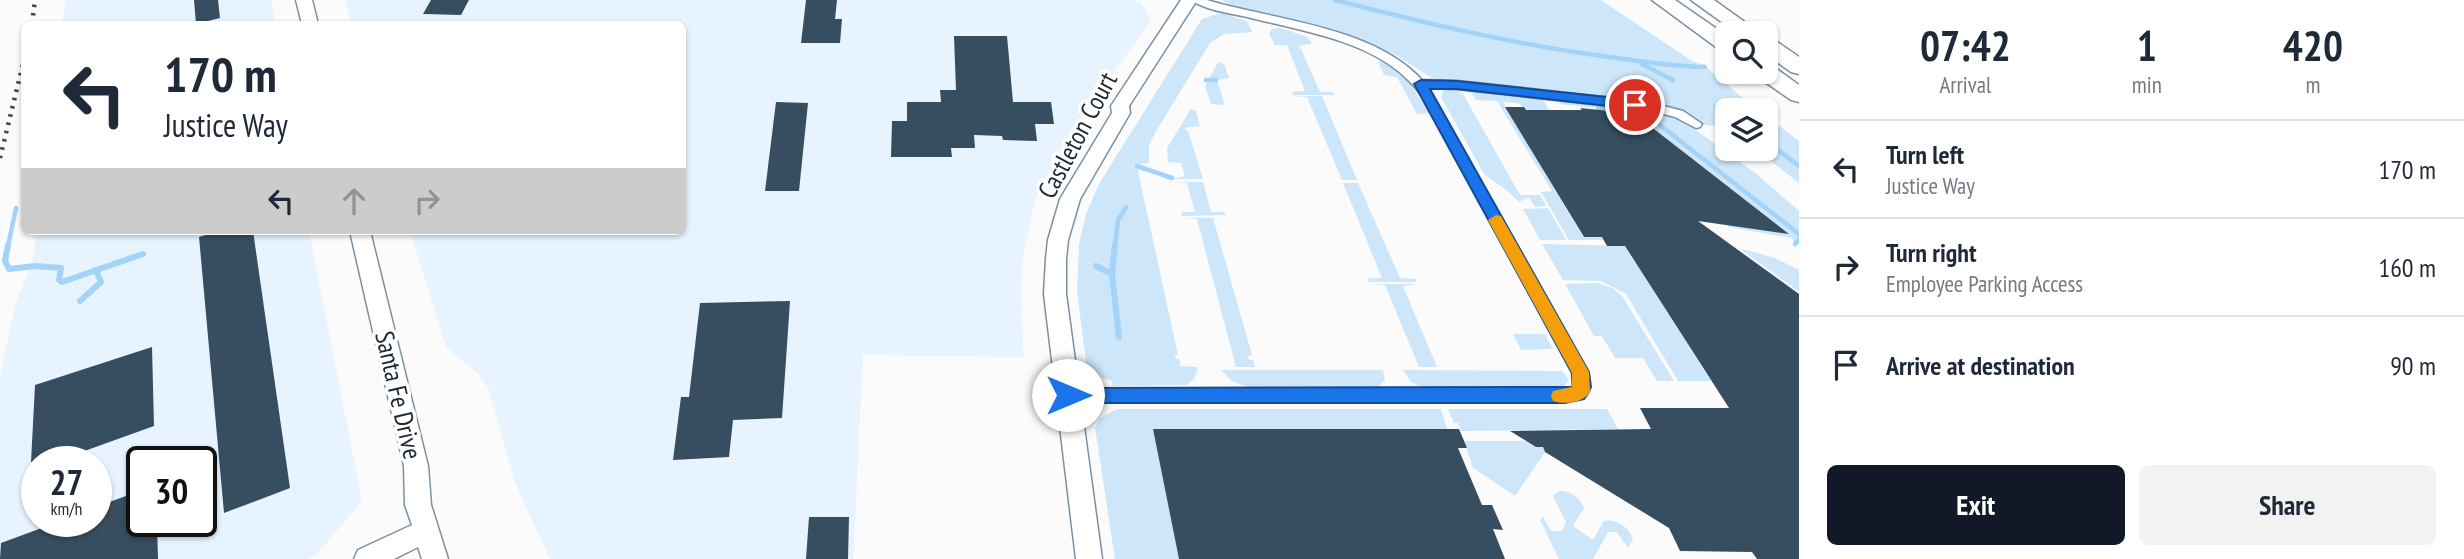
<!DOCTYPE html>
<html lang="en">
<head>
<meta charset="utf-8">
<style>
  body { margin:0; font-family:"PT Sans Narrow",sans-serif; background:#f2f2f3; color:#1f2937; height:100vh; display:flex; flex-direction:column; font-size:26px; white-space:nowrap }
  * { box-sizing:border-box; margin:0 }
  p { font-size:23px; color:#747a83 }
  .icon { flex:none; width:38px; height:38px; fill:none; stroke:currentColor; stroke-width:2; stroke-linecap:round; stroke-linejoin:round }
  .map { position:relative; flex:1; overflow:hidden }
  .panel { display:flex; flex-direction:column; background:#fff; width:665px }
  .panel>* { flex:none }
  .hud { position:absolute; left:21px; top:21px; width:665px; height:214px; border-radius:10px; box-shadow:0 2px 5px #0004; background:#fff; color:#1f2937; overflow:hidden }
  .controls { position:absolute; left:1715px; top:21px; display:grid; gap:14px }
  .controls a { display:grid; place-items:center; width:63px; height:63px; border-radius:10px; background:#fff; box-shadow:0 2px 5px #0004; font-size:35px }
  .speed { position:absolute; left:21px; top:446px; display:flex; gap:14px; font-size:35px; font-weight:700; text-align:center }
  .speed>* { display:grid; place-content:center; width:91px; height:91px; border-radius:50%; background:#fff; box-shadow:0 2px 5px #0004; line-height:1 }
  .speed small { font-size:18px; font-weight:400 }
  .speed .limit { border:4px solid #111; border-radius:10px; background:#fff; color:#111 }
  .pin { position:absolute; display:grid; place-items:center; width:60px; height:60px; color:#fff; margin:-30px; border:4px solid #fff; border-radius:50%; box-shadow:0 2px 7px #0007 }
  .me { position:absolute; width:77px; margin:-38px; rotate:90deg; stroke-linejoin:round; filter:drop-shadow(0 0 5px #0008) }
  .turn { display:flex; align-items:center; gap:24px; height:147px; padding:0 28px; font-size:32px }
  .turn .icon { width:91px; height:91px; stroke-width:2.5 }
  .turn b { display:block; font-size:49px; line-height:60px }
  .lanes { display:flex; align-items:center; height:66px; padding:0 28px; background:#0003; justify-content:center; gap:35px; direction:ltr }
  .lanes .off { opacity:.35 }
  .eta { display:flex; justify-content:space-evenly; align-items:center; height:119px; text-align:center }
  .eta b { font-size:42px; font-weight:700; line-height:49px }
  .button { display:flex; gap:14px; margin-top:auto; padding:14px 28px }
  .button a { flex:1; height:80px; border-radius:10px; background:#111827; color:#fff; font-size:28px; font-weight:700; line-height:80px; text-align:center }
  .button a+a { background:#f2f2f3; color:#1f2937 }
  ul { padding:0; list-style:none }
  li { display:flex; align-items:center; gap:21px; height:98px; padding:0 28px; border-top:2px solid #e0e1e3 }
  li div { flex:1 }
  li b { display:block; font-size:26px }
  li em { font-style:normal }
  main { display:flex; flex:1; min-height:0 }
  .map>svg:first-child { display:block }
  .built { fill:#e7f4ff; fill-rule:evenodd }
  .green { fill:#cde6f9 }
  .lines { fill:none; stroke-linecap:round; stroke-linejoin:round }
  .stream-far1 { stroke:#a3d3f8; stroke-width:4.5 }
  .stream { stroke:#a3d3f8; stroke-width:6 }
  .building { fill:#374e60 }
  .street-casing { stroke:#7891a5; stroke-width:3 }
  .secondary-casing { stroke:#7891a5; stroke-width:3 }
  .highway-casing { stroke:#7891a5; stroke-width:3 }
  .street { fill:#fff; fill-rule:evenodd }
  .secondary { fill:#fff; fill-rule:evenodd }
  .highway { fill:#fff; fill-rule:evenodd }
  .rail { stroke:#3e464d; stroke-width:4.5; stroke-dasharray:2.5 6; stroke-linecap:butt }
  .route { fill:#1a73e8; stroke:#114b97; stroke-width:2 }
  .slow { fill:#f59e0b }
  .labels { text-anchor:middle; dominant-baseline:central; stroke-width:7; stroke-linejoin:round; paint-order:stroke }
  .street-label { font-size:26px; fill:#202a32; stroke:#fff }
</style>
</head>
<body>
<main>
<div class="map">
<svg width="1799" height="559" viewBox="0 0 1799 559">
  <rect width="100%" height="100%" fill="#fbfbfb"/>
  <!-- built -->
  <g class="built">
    <polygon points="66,0 271,0 276,24 62,24"/>
    <polygon points="345,0 1131,0 1141,2 1151,20 1082,118 1035,200 1022,262 1021,311 1024,357 863,355 853,559 550,559 515,483 488,388 478,374 446,347 410,231 682,231 682,24 352,24"/>
    <path d="M37,231H309L362,501L316,555L308,559H0V375L15,305L32,263ZM37,462H96V522H37ZM142,462H201V522H142Z"/>
  </g>
  <!-- green -->
  <g class="green">
    <polygon points="1221,0 1601,0 1692,61 1704,65 1757,110 1727,110 1727,128 1705,125 1680,111 1432,78 1396,55 1357,37 1233,6"/>
    <polygon points="1221,13 1247,21 1252,32 1224,34 1210,43 1156,131 1149,145 1149,163 1133,165 1137,167 1178,355 1175,355 1176,359 1179,359 1181,366 1196,367 1198,370 1193,380 1186,385 1113,386 1112,381 1094,375 1086,362 1077,291 1079,245 1086,214 1099,184 1202,19"/>
    <polygon points="1280,28 1308,37 1312,44 1301,45 1299,49 1301,49 1320,92 1333,92 1334,95 1293,95 1292,92 1305,91 1287,45 1275,45 1269,34 1272,29"/>
    <polygon points="1381,60 1407,79 1429,113 1417,114 1397,77 1384,75 1378,62"/>
    <polygon points="1218,62 1224,64 1229,78 1217,80 1225,105 1211,104 1205,86"/>
    <polygon points="1444,89 1455,89 1463,94 1520,195 1540,195 1546,206 1535,207 1529,197 1519,202 1509,192 1484,174 1441,97"/>
    <polygon points="1474,91 1534,97 1544,101 1549,110 1526,110 1518,103 1503,102 1583,237 1602,237 1604,240 1569,240 1541,192 1552,191 1497,101 1476,100 1471,92"/>
    <polygon points="1293,96 1322,96 1357,180 1342,180 1307,97"/>
    <polygon points="1557,99 1590,103 1592,106 1600,107 1599,103 1647,109 1679,118 1754,172 1799,211 1799,245 1795,244 1792,238 1729,227 1725,223 1788,233 1636,116 1621,111 1560,104"/>
    <polygon points="1191,109 1196,111 1200,126 1184,128 1188,131 1203,179 1172,179 1185,176 1181,163 1168,162 1167,148"/>
    <polygon points="1766,116 1799,141 1799,183 1755,149 1766,149"/>
    <polygon points="1173,182 1203,182 1211,212 1224,212 1226,215 1181,216 1182,212 1195,212 1187,183"/>
    <polygon points="1343,183 1358,183 1400,278 1416,279 1417,282 1368,282 1369,278 1382,278"/>
    <polygon points="1548,208 1566,240 1540,240 1523,209"/>
    <polygon points="1183,218 1213,218 1252,355 1248,356 1249,360 1253,360 1255,367 1236,367 1197,219"/>
    <polygon points="1542,244 1625,246 1711,381 1678,381 1626,294 1601,281 1563,280"/>
    <polygon points="1739,248 1775,258 1799,270 1799,292"/>
    <polygon points="1597,283 1612,288 1622,296 1674,381 1657,381 1643,358 1615,358 1602,336 1594,336 1565,284"/>
    <polygon points="1370,284 1418,284 1403,286 1437,367 1419,367 1385,285"/>
    <polygon points="1513,334 1545,334 1553,349 1521,350"/>
    <polygon points="1221,370 1383,370 1385,380 1378,387 1247,387 1232,381"/>
    <polygon points="1403,370 1562,371 1569,380 1563,387 1422,387 1411,382"/>
    <polygon points="1117,409 1441,409 1447,429 1154,429 1179,559 1115,559 1095,428 1100,418"/>
    <polygon points="1448,409 1607,409 1618,429 1461,431 1458,423 1454,423"/>
    <polygon points="1464,441 1526,441 1543,447 1545,452 1515,496 1473,468"/>
    <path d="M1559,491C1569,490 1581,498 1584,508L1573,526L1593,540L1604,521C1616,518 1629,527 1633,539L1628,548L1617,532H1608L1593,559H1559L1540,520L1543,517L1551,531H1562L1566,522L1553,496Z"/>
  </g>
  <g class="lines">
    <!-- stream-far1 -->
    <g class="stream-far1">
      <path d="M1335,0C1425,23 1517,45 1609,57C1641,61 1673,67 1705,67"/>
      <polyline points="1642,64 1673,80"/>
      <polyline points="1206,80 1216,80"/>
      <polyline points="1716,107 1727,114"/>
      <polyline points="1598,108 1622,109 1648,116"/>
      <polyline points="1647,115 1799,234"/>
      <polyline points="1766,141 1799,166"/>
      <polyline points="1137,166 1172,178"/>
      <polyline points="1795,244 1799,239"/>
      <polyline points="8,246 16,208"/>
      <polyline points="1115,246 1118,220 1126,207"/>
    </g>
    <!-- stream -->
    <g class="stream">
      <polyline points="8,245 5,261 9,269 35,266 61,268 59,280 62,282 143,254"/>
      <polyline points="1096,266 1112,274 1119,337"/>
      <polyline points="1112,274 1115,245"/>
      <polyline points="80,301 101,282 96,270"/>
    </g>
  </g>
  <!-- building -->
  <g class="building">
    <polygon points="194,0 218,0 220,18 196,24"/>
    <polygon points="431,0 469,0 461,15 423,14"/>
    <polygon points="806,0 837,0 835,19 842,19 840,43 801,43"/>
    <polygon points="954,36 1007,36 1013,102 1051,102 1054,124 1035,124 1037,141 1003,140 1002,136 974,135 975,148 951,148 952,157 891,157 892,121 907,121 907,102 941,102 940,90 956,90"/>
    <polygon points="776,102 808,103 799,191 765,191"/>
    <polygon points="1505,107 1524,107 1526,110 1582,110 1580,108 1629,113 1645,122 1789,234 1698,221 1799,294 1799,559 1757,559 1752,552 1680,551 1669,528 1545,452 1543,447 1536,447 1510,431 1651,429 1640,408 1729,408 1625,246 1607,246 1602,237 1584,237"/>
    <polygon points="219,231 253,231 290,488 224,513 199,237"/>
    <polygon points="790,301 782,418 733,420 729,457 673,460 681,397 689,397 700,303"/>
    <polygon points="152,347 154,426 54,462 31,462 35,385"/>
    <polygon points="1153,429 1459,429 1467,448 1458,448 1482,505 1492,505 1503,530 1493,529 1505,559 1179,559"/>
    <polygon points="142,490 142,522 157,522 158,559 0,559 1,543 58,522 96,522 96,507"/>
    <polygon points="809,517 849,517 848,559 806,559"/>
  </g>
  <g class="lines">
    <defs>
      <path id="street" d="M1191,0H1207C1273,20 1373,26 1422,80L1457,81L1648,102L1683,111L1702,124L1700,127L1696,128L1675,117L1648,110L1457,89L1428,88L1585,368L1589,391L1586,396L1565,402L1068,401L1063,400L1060,395L1063,390L1068,389L1565,390L1573,387L1572,372L1424,98C1418,91 1413,84 1406,78C1367,40 1298,30 1247,17C1229,13 1205,10 1191,0Z"/>
      <g id="secondary">
        <polygon points="296,0 312,0 318,24 302,24"/>
        <polygon points="1181,0 1197,0 1129,106 1130,113 1080,199 1068,240 1066,259 1066,294 1102,559 1076,559 1044,294 1046,259 1048,240 1060,199 1112,113 1111,106"/>
        <polygon points="350,231 370,231 428,466 431,505 448,559 422,559 418,547 394,559 354,559 358,550 412,525 405,505 404,466"/>
      </g>
      <g id="highway">
        <polygon points="1652,0 1675,0 1727,36 1727,51 1720,50"/>
        <polygon points="1691,0 1714,0 1760,33 1737,33"/>
        <polygon points="1766,38 1773,39 1799,57 1799,74 1791,72 1766,54"/>
        <polygon points="1766,65 1774,67 1799,85 1799,102 1791,100 1758,77 1755,72 1766,72"/>
      </g>
    </defs>
    <!-- street casing -->
    <use href="#street" class="street-casing"/>
    <!-- secondary casing -->
    <use href="#secondary" class="secondary-casing"/>
    <!-- highway casing -->
    <use href="#highway" class="highway-casing"/>
    <!-- street -->
    <use href="#street" class="street"/>
    <!-- secondary -->
    <use href="#secondary" class="secondary"/>
    <!-- highway -->
    <use href="#highway" class="highway"/>
    <!-- rail -->
    <g class="rail">
      <polyline points="32,24 35,0"/>
      <polyline points="0,158 24,60"/>
    </g>
  </g>
  <!-- route -->
  <polygon class="route" points="1421,80 1457,81 1635,100 1642,105 1635,109 1457,89 1430,89 1589,372 1591,387 1584,399 1565,403 1068,403 1062,401 1060,395 1062,390 1068,388 1573,387 1572,373 1414,84"/>
  <!-- slow -->
  <path class="slow" d="M1496,215L1501,216L1589,372L1590,391C1584,403 1566,405 1553,401L1551,396L1553,391L1572,387V373L1488,220Z"/>
  <g class="labels">
    <!-- street labels -->
    <g class="street-label">
      <text transform="translate(1077 135) rotate(-62)">Castleton Court</text>
      <text transform="translate(399 395) rotate(77)">Santa Fe Drive</text>
    </g>
  </g>
</svg>
<div class="controls">
<a><svg class="icon" aria-label="search" viewBox="0 0 24 24"><circle cx="10" cy="10" r="6"/><path d="M15 15l6 6"/></svg></a>
<a><svg class="icon" aria-label="layers" viewBox="0 0 24 24"><path d="M12 4l9 5-9 5-9-5zM3 14l9 5 9-5"/></svg></a>
</div>
<div class="speed"><div>27<small>km/h</small></div><div class="limit">30</div></div>
<div class="pin" style="left:1635px;top:105px;background:#d93025"><svg class="icon" aria-label="arrive" viewBox="0 0 24 24"><path d="M6 21V4h12l-3 4 3 4H6"/></svg></div>
<svg class="me" style="left:1068px;top:395px" viewBox="-20 -20 40 40"><circle r="19" fill="#fff"/><path d="M0-13L10 11 0 6-10 11z" fill="#1a73e8"/></svg>
<div class="hud">
<div class="turn"><svg class="icon" aria-label="left" viewBox="0 0 24 24"><path d="M17 20v-9H6M10 6l-5 5 5 5"/></svg><div><b>170 m</b>Justice Way</div></div>
<div class="lanes"><svg class="icon" aria-label="left" viewBox="0 0 24 24"><path d="M17 20v-9H6M10 6l-5 5 5 5"/></svg><svg class="icon off" aria-label="ahead" viewBox="0 0 24 24"><path d="M12 20V5M6 11l6-6 6 6"/></svg><svg class="icon off" aria-label="right" viewBox="0 0 24 24"><path d="M7 20v-9h11M14 6l5 5-5 5"/></svg></div>
</div>
</div>
<section class="panel">
<div class="eta">
<div><b>07:42</b><p>Arrival</p></div>
<div><b>1</b><p>min</p></div>
<div><b>420</b><p>m</p></div>
</div>
<ul>
<li><svg class="icon" aria-label="left" viewBox="0 0 24 24"><path d="M17 20v-9H6M10 6l-5 5 5 5"/></svg><div><b>Turn left</b><p>Justice Way</p></div><em>170 m</em></li>
<li><svg class="icon" aria-label="right" viewBox="0 0 24 24"><path d="M7 20v-9h11M14 6l5 5-5 5"/></svg><div><b>Turn right</b><p>Employee Parking Access</p></div><em>160 m</em></li>
<li><svg class="icon" aria-label="arrive" viewBox="0 0 24 24"><path d="M6 21V4h12l-3 4 3 4H6"/></svg><div><b>Arrive at destination</b></div><em>90 m</em></li>
</ul>
<div class="button"><a>Exit</a><a>Share</a></div>
</section>
</main>
</body>
</html>
